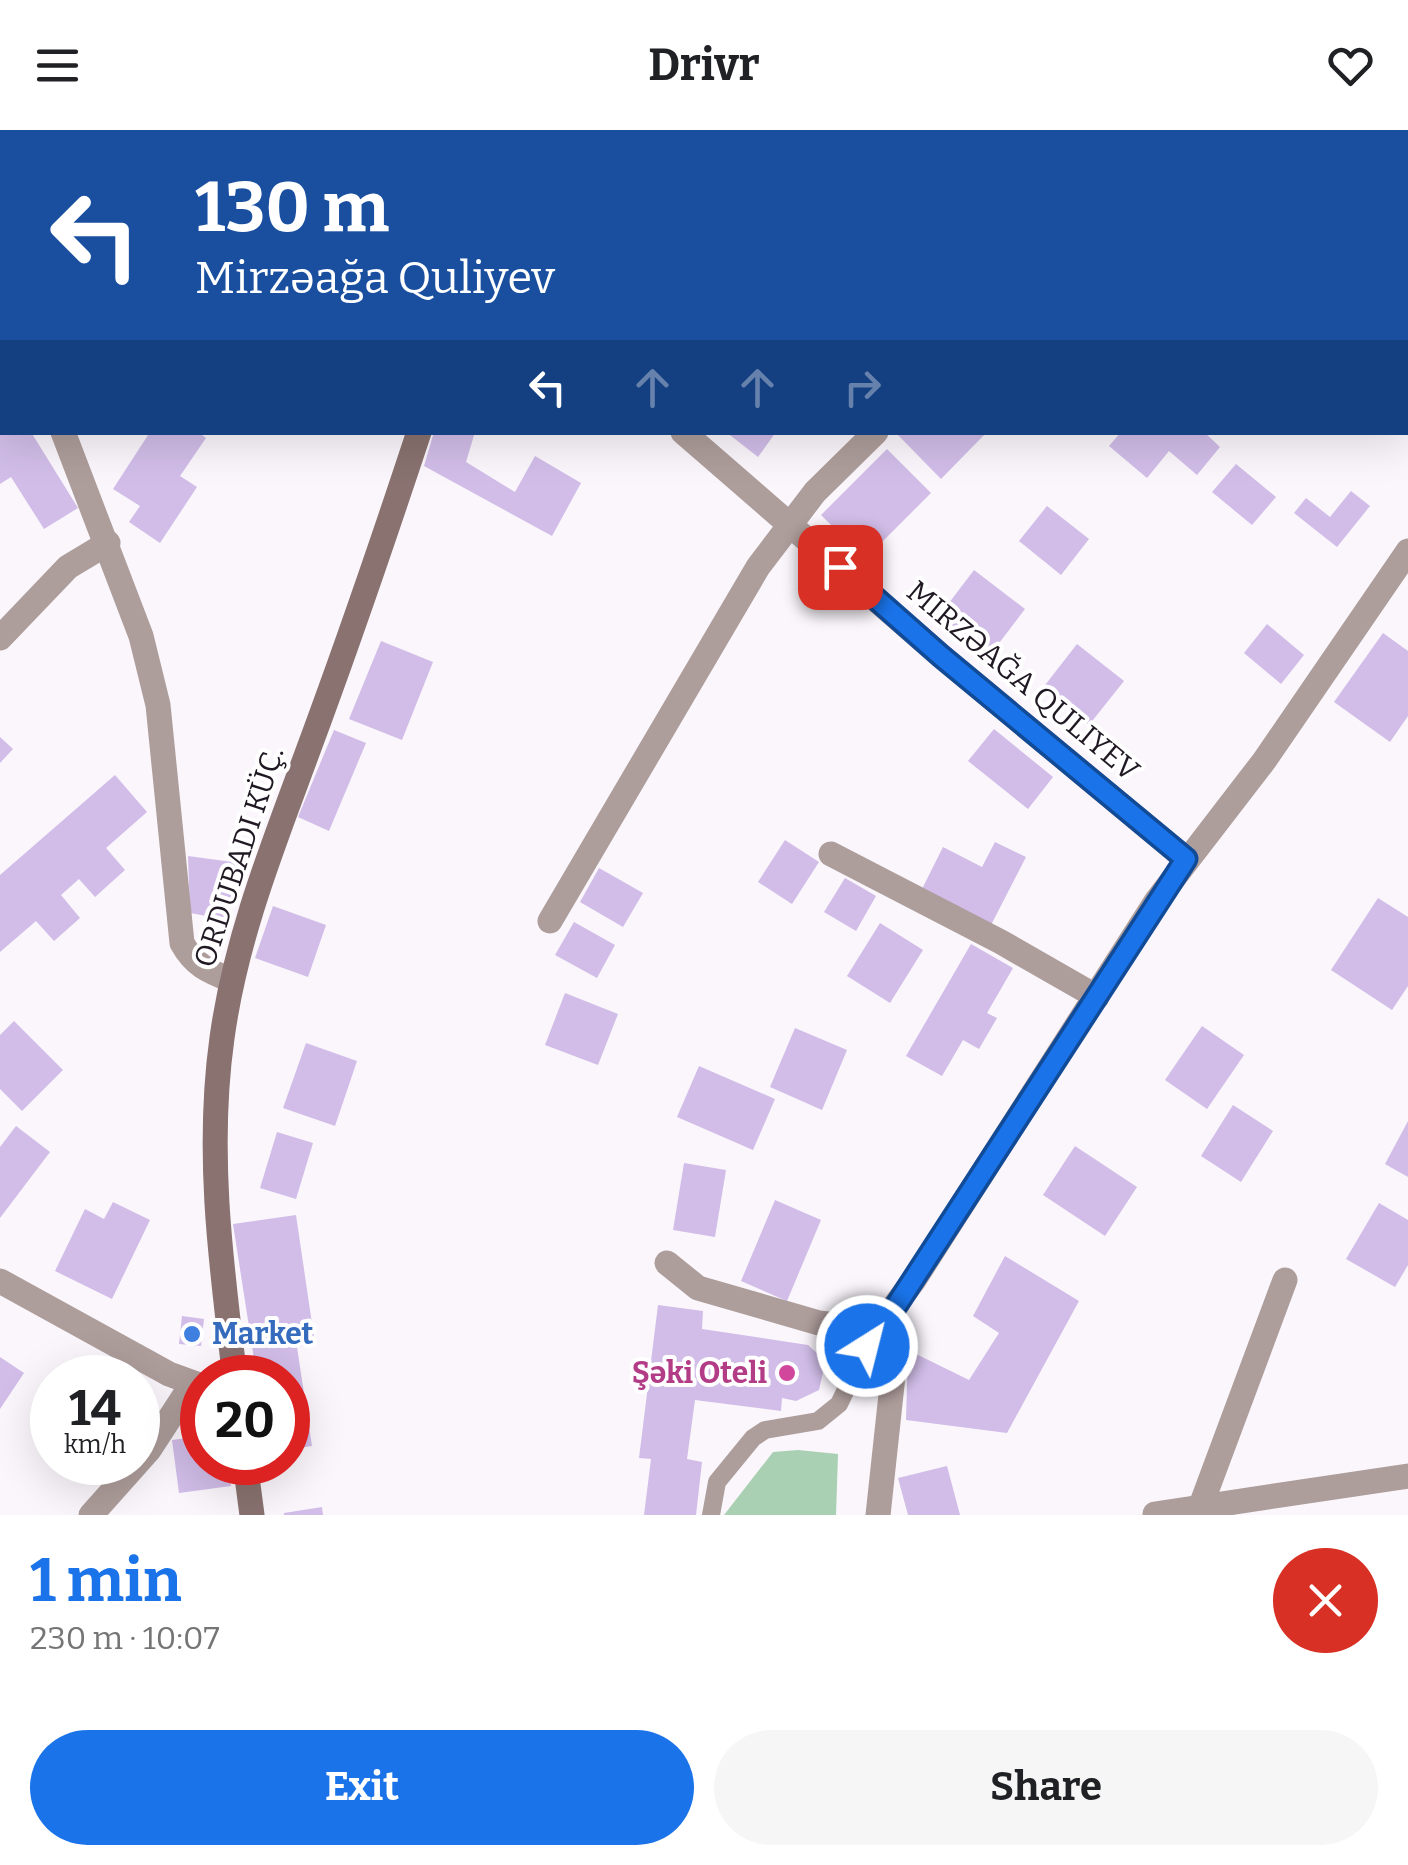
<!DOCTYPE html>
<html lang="en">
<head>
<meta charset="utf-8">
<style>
  body { margin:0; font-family:Bitter,serif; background:#f6f6f6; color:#202124; height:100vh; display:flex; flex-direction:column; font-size:38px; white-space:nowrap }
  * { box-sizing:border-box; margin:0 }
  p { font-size:32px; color:#757577 }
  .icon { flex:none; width:55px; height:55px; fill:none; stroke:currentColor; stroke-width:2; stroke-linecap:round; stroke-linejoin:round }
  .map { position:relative; height:1385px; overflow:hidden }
  .sheet { display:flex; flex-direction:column; background:#fff; flex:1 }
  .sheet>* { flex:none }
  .hud { position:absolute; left:0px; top:0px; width:1410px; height:305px; box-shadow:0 10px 40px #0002; background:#1a4fa0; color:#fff; overflow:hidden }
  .speed { position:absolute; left:30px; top:1225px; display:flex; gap:20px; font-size:50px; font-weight:700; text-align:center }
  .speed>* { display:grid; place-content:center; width:130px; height:130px; border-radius:50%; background:#fff; box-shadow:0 10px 40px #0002; line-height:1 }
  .speed small { font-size:25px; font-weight:400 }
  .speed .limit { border:15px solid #d22; background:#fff; color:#111 }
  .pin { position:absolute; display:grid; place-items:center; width:85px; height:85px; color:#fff; margin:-42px; border-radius:20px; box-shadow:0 5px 15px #0006 }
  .me { position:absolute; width:110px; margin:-55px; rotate:36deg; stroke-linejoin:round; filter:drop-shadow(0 0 8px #0008) }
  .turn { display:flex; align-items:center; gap:35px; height:210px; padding:0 30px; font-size:45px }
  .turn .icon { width:130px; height:130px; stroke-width:2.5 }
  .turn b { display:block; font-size:70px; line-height:85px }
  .lanes { display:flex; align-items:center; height:95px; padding:0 30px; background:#0003; justify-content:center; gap:50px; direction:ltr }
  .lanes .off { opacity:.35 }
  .round { display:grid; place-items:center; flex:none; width:105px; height:105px; border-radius:52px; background:#f6f6f6 }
  .summary { display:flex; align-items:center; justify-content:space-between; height:170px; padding:0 30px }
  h1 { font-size:60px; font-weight:700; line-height:75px; color:#1a73e8 }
  .primary-button { display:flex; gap:20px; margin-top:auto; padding:20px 30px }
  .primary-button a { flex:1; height:115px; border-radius:60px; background:#1a73e8; color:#fff; font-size:40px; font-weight:700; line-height:115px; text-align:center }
  .primary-button a+a { background:#f6f6f6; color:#202124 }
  header { display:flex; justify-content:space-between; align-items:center; height:130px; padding:0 30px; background:#fff; font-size:45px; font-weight:700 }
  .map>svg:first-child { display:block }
  .green { fill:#a9d0b2 }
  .building { fill:#d1bde8 }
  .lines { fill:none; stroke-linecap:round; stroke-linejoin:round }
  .lane { stroke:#ad9d9b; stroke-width:18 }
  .street { stroke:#ad9d9b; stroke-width:25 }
  .secondary { stroke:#89726f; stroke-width:25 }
  .route-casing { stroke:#114b97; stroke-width:25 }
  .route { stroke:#1a73e8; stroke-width:18 }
  .shop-dot { fill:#3f7fe0; stroke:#fff; stroke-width:4 }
  .hotel-dot { fill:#d1479c; stroke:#fff; stroke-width:4 }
  .labels { text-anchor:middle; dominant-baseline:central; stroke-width:8; stroke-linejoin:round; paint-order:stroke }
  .street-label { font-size:30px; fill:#201923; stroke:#fff }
  .shop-label { font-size:30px; font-weight:bold; fill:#366cbe; stroke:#fff; text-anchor:start }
  .hotel-label { font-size:30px; font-weight:bold; fill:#b23c85; stroke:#fff; text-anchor:end }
</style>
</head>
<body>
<header><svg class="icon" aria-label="menu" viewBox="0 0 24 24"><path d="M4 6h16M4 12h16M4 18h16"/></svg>Drivr<svg class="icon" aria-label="heart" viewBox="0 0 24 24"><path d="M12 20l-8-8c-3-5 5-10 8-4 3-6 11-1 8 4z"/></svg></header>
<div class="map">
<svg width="1408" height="1385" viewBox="0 0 1408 1385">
  <rect width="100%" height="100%" fill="#faf6fc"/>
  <!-- green -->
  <polygon class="green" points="798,1320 838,1324 836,1385 724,1385 773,1322"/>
  <!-- building -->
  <g class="building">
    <polygon points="0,302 31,302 78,378 44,399 11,347 0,354"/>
    <polygon points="150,302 198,302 206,308 180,346 197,357 160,413 129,392 140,376 113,359"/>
    <polygon points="434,302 475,302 466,332 515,362 535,326 581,353 552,406 424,336"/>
    <polygon points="726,302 776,302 758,327"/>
    <polygon points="895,302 987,302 941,349"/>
    <polygon points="1121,302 1204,302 1220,317 1197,345 1169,321 1147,348 1109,316"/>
    <polygon points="887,319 931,363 865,429 821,385"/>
    <polygon points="1236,334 1276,367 1252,395 1212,362"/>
    <polygon points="1351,361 1370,376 1337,417 1294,383 1306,368 1330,387"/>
    <polygon points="1047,376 1089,409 1061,445 1019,411"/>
    <polygon points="974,440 1025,479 987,529 936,490"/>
    <polygon points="1267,494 1304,525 1281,554 1244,523"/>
    <polygon points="1383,503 1408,521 1408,586 1390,612 1334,572"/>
    <polygon points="381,511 433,532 402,610 349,589"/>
    <polygon points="1077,514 1124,551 1089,595 1042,559"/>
    <polygon points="994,599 1053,647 1028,679 968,631"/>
    <polygon points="334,600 366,613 329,701 298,687"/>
    <polygon points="0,607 13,619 0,633"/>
    <polygon points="115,645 147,682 106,718 125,740 95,767 79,749 61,765 80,788 54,811 36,791 0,822 0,745"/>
    <polygon points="785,710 819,732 792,774 758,752"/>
    <polygon points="995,712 1026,727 991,795 922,759 943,717 982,737"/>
    <polygon points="188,726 247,734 223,789 190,783"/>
    <polygon points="599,738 643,763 623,797 580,772"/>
    <polygon points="845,748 876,766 856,801 824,782"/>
    <polygon points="1378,768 1408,787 1408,856 1392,880 1331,840"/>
    <polygon points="273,776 326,795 308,847 255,828"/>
    <polygon points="574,792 615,815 597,848 555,825"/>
    <polygon points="880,793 923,820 890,873 847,846"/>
    <polygon points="971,814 1013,838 987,883 997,888 979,919 963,910 942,946 906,926"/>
    <polygon points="565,863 618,884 598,935 545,915"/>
    <polygon points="14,891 63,940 22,981 0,959 0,905"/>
    <polygon points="1202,896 1244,925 1207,979 1165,950"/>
    <polygon points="795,898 847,920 822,980 770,957"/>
    <polygon points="306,913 357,931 335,996 283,978"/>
    <polygon points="699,936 775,969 753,1020 677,987"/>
    <polygon points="1233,975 1273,1001 1241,1052 1201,1026"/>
    <polygon points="1408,991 1408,1047 1385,1034"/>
    <polygon points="16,996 50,1022 0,1088 0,1017"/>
    <polygon points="277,1002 313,1013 296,1069 260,1058"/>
    <polygon points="1075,1016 1137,1057 1105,1106 1043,1065"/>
    <polygon points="684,1033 726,1040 715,1107 673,1100"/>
    <polygon points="775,1070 821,1090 787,1171 741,1151"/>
    <polygon points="113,1072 150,1090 112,1169 55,1141 85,1079 104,1089"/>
    <polygon points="1379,1073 1408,1090 1408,1135 1395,1157 1346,1129"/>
    <polygon points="296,1085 315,1214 297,1217 312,1316 288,1320 288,1248 257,1248 233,1094"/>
    <polygon points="1005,1126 1079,1171 1007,1303 906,1290 908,1220 969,1250 999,1203 973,1186"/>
    <polygon points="658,1175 703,1181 702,1199 808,1215 819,1225 824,1238 819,1260 796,1271 782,1268 781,1281 695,1270 687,1329 702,1332 696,1385 644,1385 651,1329 639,1328"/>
    <polygon points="182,1186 204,1189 201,1216 179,1214"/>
    <polygon points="0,1227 24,1243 0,1279"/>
    <polygon points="202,1306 202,1332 228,1332 231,1356 179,1363 172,1310"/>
    <polygon points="947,1336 960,1385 908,1385 898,1348"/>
    <polygon points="322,1377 323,1385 284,1385 284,1383"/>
  </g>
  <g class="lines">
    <!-- lane -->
    <polyline class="lane" points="711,1385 717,1352 753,1308 765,1300 818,1291 839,1274 867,1216 873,1194"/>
    <!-- street -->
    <g class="street">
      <polyline points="1366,0 1367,2"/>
      <polyline points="0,42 2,43"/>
      <polyline points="0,133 2,141"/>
      <polyline points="1408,163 1408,167"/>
      <path d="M63,302L141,506L158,575L182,813C194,835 208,841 231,850"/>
      <polyline points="683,302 941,526 1186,729"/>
      <polyline points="0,508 68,437 108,413"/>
      <polyline points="831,724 1001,812 1097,867"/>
      <polyline points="550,791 758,437 815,362 876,302"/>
      <polyline points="667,1133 698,1158 819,1193 853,1197 885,1189 914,1150 1157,770 1264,631 1408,421"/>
      <polyline points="0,1151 169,1244 202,1256"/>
      <polyline points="1200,1378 1285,1150"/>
      <polyline points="1155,1384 1408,1346"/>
      <polyline points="91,1385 149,1320 192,1254"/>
      <polyline points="878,1385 896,1218 885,1189"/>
    </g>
    <!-- secondary -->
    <g class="secondary">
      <polyline points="518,2 519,0"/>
      <path d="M235,1248C221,1134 206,1022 222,908C236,806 274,713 309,618C348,513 384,408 419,302"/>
      <polyline points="245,1332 252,1385"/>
    </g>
  </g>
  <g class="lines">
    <defs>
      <polyline id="route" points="840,437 941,526 1186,729 896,1176 885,1188 873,1194 867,1216"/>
    </defs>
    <!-- route casing -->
    <use href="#route" class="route-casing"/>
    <!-- route -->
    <use href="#route" class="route"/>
  </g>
  <!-- markers -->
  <circle class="shop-dot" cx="192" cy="1204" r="10"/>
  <circle class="hotel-dot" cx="787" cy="1243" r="10"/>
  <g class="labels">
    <!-- street labels -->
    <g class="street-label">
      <text transform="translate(1023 551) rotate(40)">MIRZƏAĞA QULIYEV</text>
      <text transform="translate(239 727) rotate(-72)">ORDUBADI KÜÇ.</text>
    </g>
    <!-- shop labels -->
    <g class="shop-label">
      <text x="212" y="1204">Market</text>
    </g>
    <!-- hotel labels -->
    <g class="hotel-label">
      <text x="767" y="1243">Şəki Oteli</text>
    </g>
  </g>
</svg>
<div class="speed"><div>14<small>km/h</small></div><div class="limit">20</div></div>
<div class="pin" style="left:840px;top:437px;background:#d93025"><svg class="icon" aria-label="arrive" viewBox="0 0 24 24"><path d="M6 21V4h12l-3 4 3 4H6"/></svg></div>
<svg class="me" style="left:867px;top:1216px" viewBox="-20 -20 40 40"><circle r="17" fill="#1a73e8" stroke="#fff" stroke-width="3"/><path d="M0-11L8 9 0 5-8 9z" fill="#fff"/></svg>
<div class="hud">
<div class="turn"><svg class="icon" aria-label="left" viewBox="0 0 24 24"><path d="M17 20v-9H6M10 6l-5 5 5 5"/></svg><div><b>130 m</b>Mirzəağa Quliyev</div></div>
<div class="lanes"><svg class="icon" aria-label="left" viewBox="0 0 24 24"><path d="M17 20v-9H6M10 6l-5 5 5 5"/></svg><svg class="icon off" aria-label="ahead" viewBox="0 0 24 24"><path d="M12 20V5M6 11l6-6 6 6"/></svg><svg class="icon off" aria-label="ahead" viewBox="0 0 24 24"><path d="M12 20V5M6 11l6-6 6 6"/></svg><svg class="icon off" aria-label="right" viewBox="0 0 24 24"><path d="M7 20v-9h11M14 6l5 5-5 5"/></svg></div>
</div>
</div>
<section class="sheet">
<div class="summary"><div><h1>1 min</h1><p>230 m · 10:07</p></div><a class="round" style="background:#d93025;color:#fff"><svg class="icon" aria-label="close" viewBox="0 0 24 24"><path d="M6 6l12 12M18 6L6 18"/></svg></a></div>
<div class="primary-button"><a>Exit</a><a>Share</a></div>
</section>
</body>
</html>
